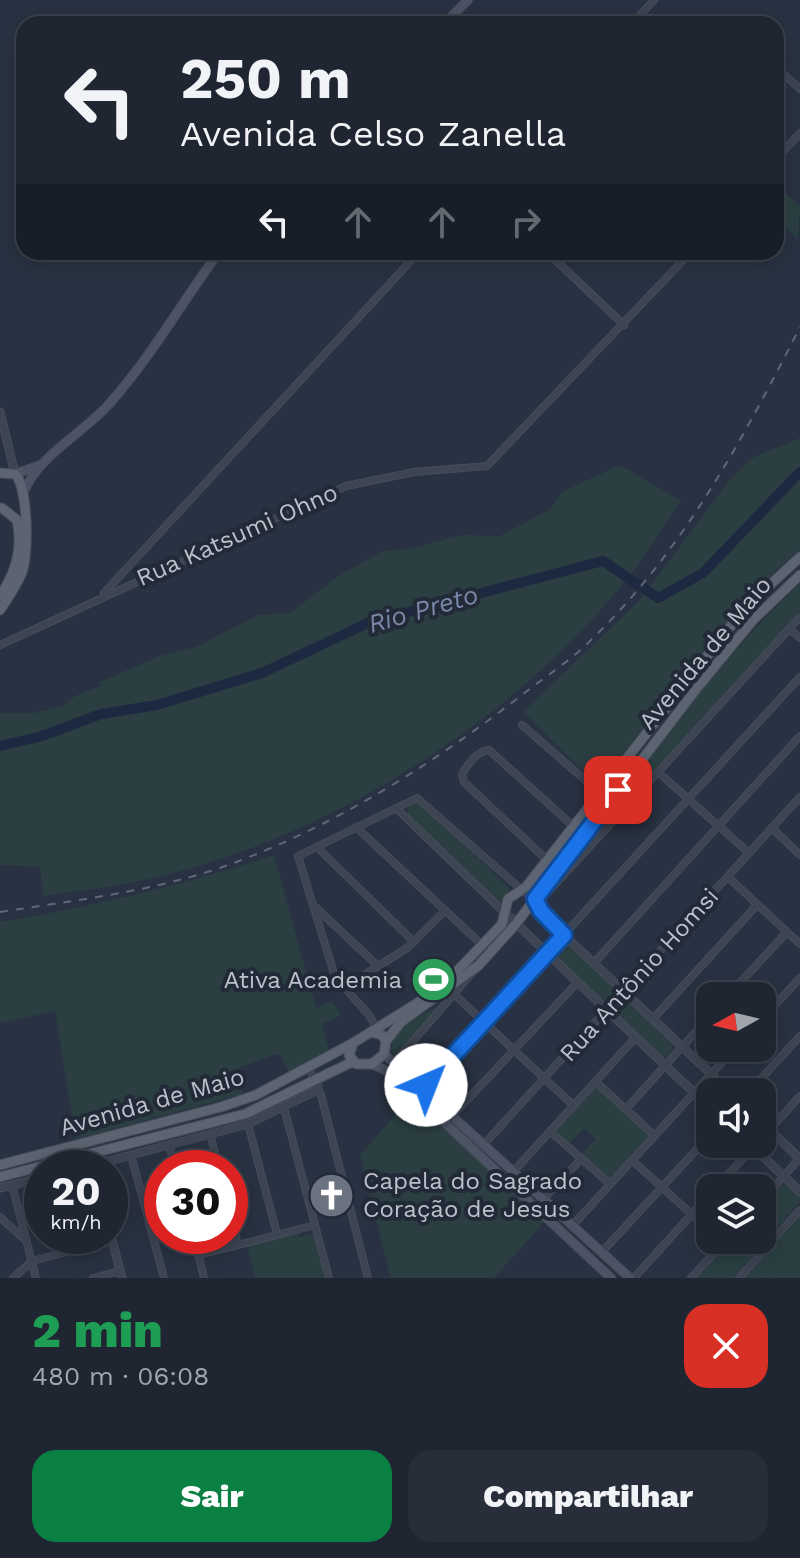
<!DOCTYPE html>
<html lang="pt">
<head>
<meta charset="utf-8">
<style>
  body { margin:0; font-family:"Work Sans",sans-serif; background:#272e3a; color:#f1f3f6; height:100vh; display:flex; flex-direction:column; font-size:30px; white-space:nowrap }
  * { box-sizing:border-box; margin:0 }
  p { font-size:26px; color:#a1a5ac }
  .icon { flex:none; width:44px; height:44px; fill:none; stroke:currentColor; stroke-width:2; stroke-linecap:round; stroke-linejoin:round }
  .map { position:relative; height:1278px; overflow:hidden }
  .drawer { display:flex; flex-direction:column; background:#1f2632; flex:1 }
  .drawer>* { flex:none }
  .top-card { position:absolute; left:16px; top:16px; width:768px; height:244px; border-radius:24px; box-shadow:0 4px 20px #0003,0 0 0 2px #3c434d; background:#1f2632; color:#f1f3f6; overflow:hidden }
  .needle { width:52px; rotate:262deg }
  .buttons { position:absolute; left:696px; top:982px; display:grid; gap:16px }
  .buttons a { display:grid; place-items:center; width:80px; height:80px; border-radius:16px; background:#1f2632; box-shadow:0 4px 20px #0003,0 0 0 2px #3c434d; font-size:40px }
  .speed { position:absolute; left:24px; top:1150px; display:flex; gap:16px; font-size:40px; font-weight:700; text-align:center }
  .speed>* { display:grid; place-content:center; width:104px; height:104px; border-radius:50%; background:#1f2632; box-shadow:0 4px 20px #0003,0 0 0 2px #3c434d; line-height:1 }
  .speed small { font-size:20px; font-weight:400 }
  .speed .limit { border:12px solid #d22; background:#fff; color:#111 }
  .pin { position:absolute; display:grid; place-items:center; width:68px; height:68px; color:#fff; margin:-34px; border-radius:16px; box-shadow:0 4px 12px #0006 }
  .me { position:absolute; width:88px; margin:-44px; rotate:44deg; stroke-linejoin:round; filter:drop-shadow(0 0 6px #0008) }
  .turn { display:flex; align-items:center; gap:28px; height:168px; padding:0 32px; font-size:36px }
  .turn .icon { width:104px; height:104px; stroke-width:2.5 }
  .turn b { display:block; font-size:56px; line-height:68px }
  .lanes { display:flex; align-items:center; height:76px; padding:0 32px; background:#0003; justify-content:center; gap:40px; direction:ltr }
  .lanes .off { opacity:.35 }
  .round { display:grid; place-items:center; flex:none; width:84px; height:84px; border-radius:24px; background:#272e3a }
  .headline { display:flex; align-items:center; justify-content:space-between; height:136px; padding:0 32px }
  h1 { font-size:48px; font-weight:800; line-height:60px; color:#1e9e55 }
  .primary-button { display:flex; gap:16px; margin-top:auto; padding:16px 32px }
  .primary-button a { flex:1; height:92px; border-radius:24px; background:#0b8043; color:#fff; font-size:32px; font-weight:800; line-height:92px; text-align:center }
  .primary-button a+a { background:#272e3a; color:#f1f3f6 }
  .map>svg:first-child { display:block }
  .green { fill:#2b3f43 }
  .lines { fill:none; stroke-linecap:round; stroke-linejoin:round }
  .river { stroke:#1c2940; stroke-width:10 }
  .minor-casing { stroke:#474d5b; stroke-width:8 }
  .tertiary-casing { stroke:#474d5b; stroke-width:9 }
  .secondary-casing { stroke:#474d5b; stroke-width:10 }
  .primary-casing { stroke:#474d5b; stroke-width:11 }
  .minor { stroke:#3d4452; stroke-width:6 }
  .tertiary { stroke:#3d4452; stroke-width:7 }
  .secondary { stroke:#4c5364; stroke-width:8 }
  .primary { stroke:#5c6371; stroke-width:9 }
  .rail { stroke:#606878; stroke-width:2; stroke-dasharray:8 8; stroke-linecap:butt }
  .route-casing { stroke:#114b97; stroke-width:20 }
  .route { stroke:#1a73e8; stroke-width:14 }
  .labels { text-anchor:middle; dominant-baseline:central; stroke-width:8; stroke-linejoin:round; paint-order:stroke }
  .street-label { font-size:24px; fill:#bbc0cb; stroke:#222937 }
  .poi-label { font-size:24px; fill:#bbc0cb; stroke:#222937; text-anchor:end }
  .water-label { font-size:26px; font-style:italic; fill:#7788a8; stroke:#222937 }
</style>
</head>
<body>
<div class="map">
<svg width="800" height="1278" viewBox="0 0 800 1278">
  <rect width="100%" height="100%" fill="#293242"/>
  <!-- green -->
  <g class="green">
    <polygon points="779,187 800,206 798,239 776,219"/>
    <polygon points="800,438 800,549 747,597 606,775 601,781 594,782 523,712 639,601 728,482 752,458"/>
    <path d="M620,465L681,501C665,522 652,546 637,566C527,712 339,833 162,876C123,886 82,890 43,896L40,867L0,865V713H34L63,706L75,696L101,686L100,682L160,656L196,647L258,615L290,613L340,575L383,551L409,549L462,535L500,536L550,509L564,491Z"/>
    <path d="M800,584V611L564,868C640,773 710,667 800,584Z"/>
    <polygon points="421,802 510,889 499,903 407,815 408,805"/>
    <path d="M274,855L316,1008L332,1001L341,1015L322,1024L329,1051L289,1073L280,1054H276L238,1068L243,1094L76,1139L55,1011L0,1023V922C93,906 185,885 274,855Z"/>
    <polygon points="565,939 617,988 616,994 608,1002 591,992 555,955 554,950"/>
    <polygon points="624,997 674,1042 670,1055 662,1058 613,1010"/>
    <path d="M443,1003L396,1057L391,1051C394,1024 423,1015 443,1003Z"/>
    <polygon points="595,1085 650,1136 609,1181 581,1154 596,1139 585,1128 569,1143 555,1130"/>
    <polygon points="411,1097 545,1221 494,1278 383,1278 390,1276 360,1155"/>
    <polygon points="789,1184 800,1196 800,1202 733,1278 697,1278 731,1240 762,1240 762,1206 782,1185"/>
    <polygon points="800,1217 800,1278 744,1278"/>
    <polygon points="298,1232 299,1237 313,1234 325,1278 255,1278 247,1246"/>
  </g>
  <g class="lines">
    <!-- river -->
    <polyline class="river" points="0,746 39,737 101,714 157,705 262,673 370,622 603,561 658,598 703,573 800,472"/>
    <defs>
      <g id="minor">
        <polyline points="632,24 654,0"/>
        <polyline points="776,67 800,89"/>
        <polyline points="776,159 800,133"/>
        <polyline points="547,252 624,325"/>
        <polyline points="104,593 419,252"/>
        <polyline points="789,629 800,638"/>
        <polyline points="0,645 346,486 414,472 487,466 691,252"/>
        <polyline points="522,725 599,792"/>
        <polyline points="658,772 749,853"/>
        <polyline points="396,808 504,912"/>
        <polyline points="356,827 482,945"/>
        <polyline points="772,828 800,855"/>
        <polyline points="317,847 414,942"/>
        <path d="M547,860L464,782L462,775C466,765 478,751 489,750L573,826"/>
        <polyline points="728,877 800,944"/>
        <polyline points="538,897 549,891 800,617"/>
        <polyline points="313,905 378,966"/>
        <polyline points="594,963 800,736"/>
        <polyline points="344,988 407,948 445,911"/>
        <polyline points="455,995 573,1105"/>
        <polyline points="728,996 787,932"/>
        <polyline points="653,1019 757,905"/>
        <polyline points="762,1019 800,978"/>
        <polyline points="377,1029 369,1015 335,977 298,856 417,798 522,890"/>
        <polyline points="394,1063 473,972"/>
        <polyline points="309,1068 321,1095 368,1278"/>
        <polyline points="595,1081 655,1136"/>
        <polyline points="749,1092 800,1036"/>
        <polyline points="416,1096 800,677"/>
        <polyline points="284,1108 329,1278"/>
        <polyline points="626,1109 710,1016"/>
        <polyline points="452,1116 577,983"/>
        <polyline points="248,1124 277,1234"/>
        <polyline points="550,1131 610,1184"/>
        <polyline points="210,1134 219,1168"/>
        <polyline points="762,1138 800,1096"/>
        <polyline points="169,1145 176,1168"/>
        <polyline points="477,1152 800,797"/>
        <polyline points="131,1155 164,1278"/>
        <polyline points="633,1161 710,1231"/>
        <polyline points="513,1172 635,1038"/>
        <polyline points="12,1185 36,1278"/>
        <polyline points="716,1188 756,1144"/>
        <polyline points="762,1200 800,1158"/>
        <polyline points="537,1206 581,1159"/>
        <polyline points="230,1212 238,1245"/>
        <polyline points="0,1217 24,1239"/>
        <polyline points="572,1226 735,1048"/>
        <polyline points="194,1236 204,1278"/>
        <polyline points="602,1252 710,1135"/>
        <polyline points="199,1255 315,1225"/>
        <polyline points="13,1278 32,1261 112,1240"/>
        <polyline points="93,1278 120,1271"/>
        <polyline points="634,1278 710,1194"/>
        <polyline points="691,1278 726,1240"/>
        <polyline points="739,1278 800,1210"/>
      </g>
      <g id="tertiary">
        <polyline points="0,412 15,474"/>
        <polyline points="522,890 532,896 564,935 730,1092"/>
        <polyline points="504,912 710,1108"/>
        <polyline points="762,1122 800,1159"/>
        <polyline points="750,1144 800,1192"/>
        <polyline points="82,1168 248,1124 315,1091 318,1086"/>
        <polyline points="0,1188 42,1178"/>
        <polyline points="110,1232 122,1278"/>
      </g>
      <g id="secondary">
        <polyline points="444,24 468,0"/>
        <polyline points="15,474 40,465"/>
        <path d="M24,491C40,454 84,433 110,403C151,357 182,302 219,252"/>
        <polyline points="384,1054 630,1278"/>
        <polyline points="372,1064 389,1072 416,1096 611,1278"/>
      </g>
      <g id="primary">
        <path d="M0,473L15,474C28,486 29,554 22,572C17,585 8,598 0,610"/>
        <path d="M0,596C16,572 23,549 17,520L2,508"/>
        <polyline points="371,1032 382,1035 386,1041 384,1054 372,1064 356,1064 349,1055 353,1043 440,989 502,924 508,899 526,887 744,609 800,557"/>
        <polyline points="386,1041 401,1022 478,966 515,925 697,688 753,620 800,575"/>
        <polyline points="0,1165 221,1107 256,1095 353,1043"/>
        <polyline points="0,1177 245,1114 352,1062"/>
      </g>
    </defs>
    <!-- minor casing -->
    <use href="#minor" class="minor-casing"/>
    <!-- tertiary casing -->
    <use href="#tertiary" class="tertiary-casing"/>
    <!-- secondary casing -->
    <use href="#secondary" class="secondary-casing"/>
    <!-- primary casing -->
    <use href="#primary" class="primary-casing"/>
    <!-- minor -->
    <use href="#minor" class="minor"/>
    <!-- tertiary -->
    <use href="#tertiary" class="tertiary"/>
    <!-- secondary -->
    <use href="#secondary" class="secondary"/>
    <!-- primary -->
    <use href="#primary" class="primary"/>
    <!-- rail -->
    <path class="rail" d="M0,912C77,900 157,891 231,864C339,824 436,762 527,691C549,674 574,658 593,638C683,551 744,437 800,327"/>
  </g>
  <g class="lines">
    <defs>
      <polyline id="route" points="426,1085 564,935 541,911 535,899 618,790"/>
    </defs>
    <!-- route casing -->
    <use href="#route" class="route-casing"/>
    <!-- route -->
    <use href="#route" class="route"/>
  </g>
  <!-- icons -->
  <defs>
    <symbol id="stadium-disc" viewBox="-11 -11 22 22"><circle r="9.5" fill="#2e9e5b" stroke="#222937"/><path d="M0-5a6.5 5 0 1 0 0 10a6.5 5 0 1 0 0-10ZM-3.5-1.8h7v3.6h-7Z" fill="#fff"/></symbol>
    <symbol id="church-disc" viewBox="-11 -11 22 22"><circle r="9.5" fill="#6b7280" stroke="#222937"/><path d="M-1.2-6h2.4v3.5h3.3v2.4h-3.3V6h-2.4V-.1h-3.3v-2.4h3.3Z" fill="#fff"/></symbol>
  </defs>
  <g fill-rule="evenodd">
    <use href="#stadium-disc" x="408" y="954" width="51" height="51"/>
    <use href="#church-disc" x="306" y="1170" width="51" height="51"/>
  </g>
  <g class="labels">
    <!-- street labels -->
    <g class="street-label">
      <text transform="translate(237 535) rotate(-24)">Rua Katsumi Ohno</text>
      <text transform="translate(705 653) rotate(-50)">Avenida de Maio</text>
      <text transform="translate(639 975) rotate(-48)">Rua Antônio Homsi</text>
      <text transform="translate(152 1102) rotate(-16)">Avenida de Maio</text>
    </g>
    <!-- poi labels -->
    <g class="poi-label">
      <text x="402" y="980">Ativa Academia</text>
      <text x="363" y="1181" text-anchor="start">Capela do Sagrado<tspan x="363" dy="28">Coração de Jesus</tspan></text>
    </g>
    <!-- water labels -->
    <g class="water-label">
      <text transform="translate(423 609) rotate(-16)">Rio Preto</text>
    </g>
  </g>
</svg>
<div class="buttons">
<a><svg class="needle" viewBox="-14 -14 28 28"><path d="M0-13l5 13h-10z" fill="#e53935"/><path d="M0 13l5-13h-10z" fill="#a1a5ac"/></svg></a>
<a><svg class="icon" aria-label="sound" viewBox="0 0 24 24"><path d="M4 9h4l5-4v14l-5-4H4zM17 9q2 3 0 6"/></svg></a>
<a><svg class="icon" aria-label="layers" viewBox="0 0 24 24"><path d="M12 4l9 5-9 5-9-5zM3 14l9 5 9-5"/></svg></a>
</div>
<div class="speed"><div>20<small>km/h</small></div><div class="limit">30</div></div>
<div class="pin" style="left:618px;top:790px;background:#d93025"><svg class="icon" aria-label="arrive" viewBox="0 0 24 24"><path d="M6 21V4h12l-3 4 3 4H6"/></svg></div>
<svg class="me" style="left:426px;top:1085px" viewBox="-20 -20 40 40"><circle r="19" fill="#fff"/><path d="M0-13L10 11 0 6-10 11z" fill="#1a73e8"/></svg>
<div class="top-card">
<div class="turn"><svg class="icon" aria-label="left" viewBox="0 0 24 24"><path d="M17 20v-9H6M10 6l-5 5 5 5"/></svg><div><b>250 m</b>Avenida Celso Zanella</div></div>
<div class="lanes"><svg class="icon" aria-label="left" viewBox="0 0 24 24"><path d="M17 20v-9H6M10 6l-5 5 5 5"/></svg><svg class="icon off" aria-label="ahead" viewBox="0 0 24 24"><path d="M12 20V5M6 11l6-6 6 6"/></svg><svg class="icon off" aria-label="ahead" viewBox="0 0 24 24"><path d="M12 20V5M6 11l6-6 6 6"/></svg><svg class="icon off" aria-label="right" viewBox="0 0 24 24"><path d="M7 20v-9h11M14 6l5 5-5 5"/></svg></div>
</div>
</div>
<section class="drawer">
<div class="headline"><div><h1>2 min</h1><p>480 m · 06:08</p></div><a class="round" style="background:#d93025;color:#fff"><svg class="icon" aria-label="close" viewBox="0 0 24 24"><path d="M6 6l12 12M18 6L6 18"/></svg></a></div>
<div class="primary-button"><a>Sair</a><a>Compartilhar</a></div>
</section>
</body>
</html>
